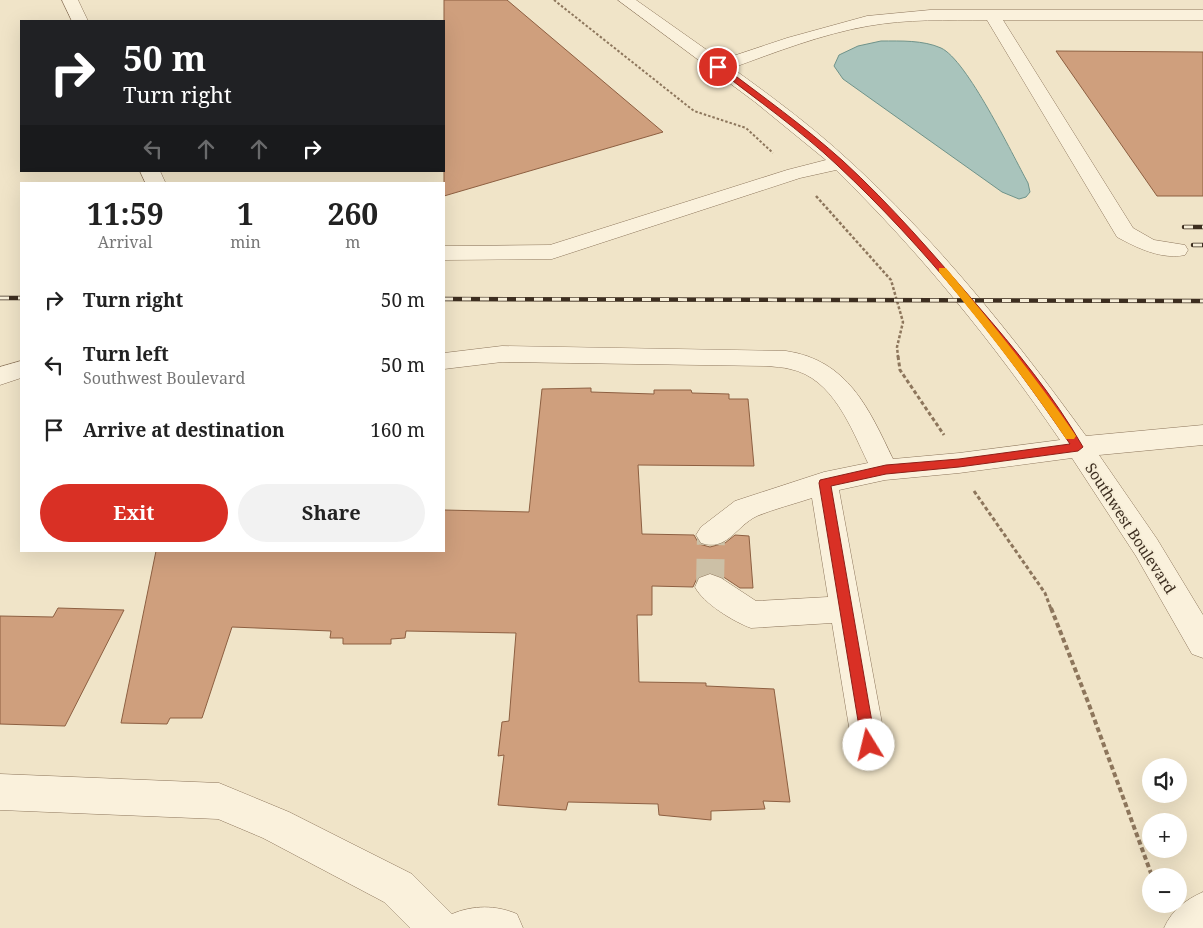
<!DOCTYPE html>
<html lang="en">
<head>
<meta charset="utf-8">
<style>
  body { margin:0; font-family:"Noto Serif",serif; background:#f2f2f2; color:#222; height:100vh; display:flex; flex-direction:column; font-size:19px; white-space:nowrap }
  * { box-sizing:border-box; margin:0 }
  p { font-size:16px; color:#767676 }
  .icon { flex:none; width:28px; height:28px; fill:none; stroke:currentColor; stroke-width:2; stroke-linecap:round; stroke-linejoin:round }
  .map { position:relative; flex:1; overflow:hidden }
  .side { position:absolute; left:20px; top:182px; width:425px; height:370px; display:flex; flex-direction:column; background:#fff; border-radius:0px; box-shadow:0 5px 20px #0002 }
  .side>* { flex:none }
  .top-card { position:absolute; left:20px; top:20px; width:425px; height:152px; border-radius:0px; box-shadow:0 5px 20px #0002; background:#202124; color:#fff; overflow:hidden }
  .buttons { position:absolute; left:1142px; top:758px; display:grid; gap:10px }
  .buttons a { display:grid; place-items:center; width:45px; height:45px; border-radius:50%; background:#fff; box-shadow:0 5px 20px #0002; font-size:25px }
  .pin { position:absolute; display:grid; place-items:center; width:42px; height:42px; color:#fff; margin:-21px; border:2px solid #fff; border-radius:50%; box-shadow:0 1px 5px #0007 }
  .me { position:absolute; width:55px; margin:-28px; rotate:351deg; stroke-linejoin:round; filter:drop-shadow(0 0 4px #0008) }
  .turn { display:flex; align-items:center; gap:18px; height:105px; padding:0 20px; font-size:22px }
  .turn .icon { width:65px; height:65px; stroke-width:2.5 }
  .turn b { display:block; font-size:35px; line-height:42px }
  .lanes { display:flex; align-items:center; height:48px; padding:0 20px; background:#0003; justify-content:center; gap:25px; direction:ltr }
  .lanes .off { opacity:.35 }
  .eta { display:flex; justify-content:space-evenly; align-items:center; height:85px; text-align:center }
  .eta b { font-size:30px; font-weight:700; line-height:35px }
  .button { display:flex; gap:10px; margin-top:auto; padding:10px 20px }
  .button a { flex:1; height:58px; border-radius:30px; background:#d93025; color:#fff; font-size:20px; font-weight:700; line-height:58px; text-align:center }
  .button a+a { background:#f2f2f2; color:#222 }
  ul { padding:0; list-style:none }
  li { display:flex; align-items:center; gap:15px; height:65px; padding:0 20px }
  li div { flex:1 }
  li b { display:block; font-size:19px }
  li em { font-style:normal }
  .map>svg:first-child { display:block }
  .water { fill:#a9c4bc; stroke:#6f938a }
  .building { fill:#cf9f7d; stroke:#8d5f41 }
  .lines { fill:none; stroke-linecap:round; stroke-linejoin:round }
  .minor-tunnel { stroke:#ccc0a6; stroke-width:28; stroke-dasharray:28 14; stroke-linecap:butt }
  .minor-casing { stroke:#8d765c; stroke-width:1 }
  .path-far3 { stroke:#8d765c; stroke-width:2; stroke-dasharray:2.5 2; stroke-linecap:butt }
  .path-far2 { stroke:#8d765c; stroke-width:2.5; stroke-dasharray:3 2; stroke-linecap:butt }
  .path-far1 { stroke:#8d765c; stroke-width:3; stroke-dasharray:4 2.5; stroke-linecap:butt }
  .path { stroke:#8d765c; stroke-width:4; stroke-dasharray:5 3; stroke-linecap:butt }
  .minor { fill:#faf1dc; fill-rule:evenodd }
  .rail-casing { stroke:#3d2e20; stroke-width:4.5 }
  .rail { stroke:#f7eed8; stroke-width:3; stroke-dasharray:9; stroke-linecap:butt }
  .route { fill:#d93025; stroke:#8d1f18 }
  .slow { fill:#f59e0b }
  .labels { text-anchor:middle; dominant-baseline:central; stroke-width:4; stroke-linejoin:round; paint-order:stroke }
  .street-label { font-size:15px; fill:#3d2e20; stroke:#f7eed8 }
</style>
</head>
<body>
<div class="map">
<svg width="1203" height="928" viewBox="0 0 1203 928">
  <rect width="100%" height="100%" fill="#f0e4c8"/>
  <!-- water -->
  <path class="water" d="M881,41C901,41 923,40 941,48C967,60 1012,154 1028,183L1030,192L1026,197L1019,199L1002,192L843,79L834,66L839,55L858,46Z"/>
  <!-- building -->
  <g class="building">
    <polygon points="444,0 507,0 663,132 444,196"/>
    <polygon points="1056,51 1203,52 1203,196 1157,196"/>
    <polygon points="591,388 591,392 654,394 654,390 691,390 692,393 729,394 729,399 748,399 754,466 638,465 642,534 694,535 699,544 710,547 725,543 735,535 749,536 753,588 740,588 722,576 711,572 698,576 693,587 652,586 652,615 637,615 639,682 706,683 706,686 774,689 790,802 763,801 765,809 711,811 711,820 659,815 658,804 568,802 566,810 498,805 504,755 498,756 502,722 509,721 516,633 406,631 405,638 391,639 391,644 343,644 343,638 330,638 331,631 232,627 202,718 170,718 167,724 121,723 156,551 444,551 444,510 529,512 542,389"/>
    <polygon points="58,608 124,610 65,726 0,724 0,616 53,617"/>
  </g>
  <g class="lines">
    <!-- minor-tunnel -->
    <polyline class="minor-tunnel" points="710,587 711,535"/>
    <defs>
      <g id="minor">
        <polygon points="62,0 78,0 88,21 72,21"/>
        <path d="M618,0H636L721,60L787,38L867,16L930,10H1203V20H1003L1133,228L1154,240L1185,245L1188,250L1185,255C1162,260 1137,248 1117,237L987,20C948,20 907,19 868,26C822,34 776,52 732,68C771,96 810,125 845,157C937,240 1014,337 1086,436L1203,425V445L1099,455L1157,539L1203,615V658L1192,654L1136,556L1072,458L959,473L885,480L839,490L886,745L881,757L869,761L857,757L852,745L832,623L751,628C734,622 703,603 695,587L699,578L710,574L721,578L756,601L828,597L812,498C794,504 774,509 757,516C736,526 727,552 701,543L696,535L701,527L735,501L824,472L868,463C851,428 833,378 790,369C783,367 775,367 767,366L502,362L444,369V353L502,346L786,351C848,360 869,409 893,459L959,453L1060,440C993,342 920,252 836,170L800,178L552,259L444,260V246L550,245L787,170L826,160L755,102Z"/>
        <polygon points="140,171 160,171 166,184 146,184"/>
        <polygon points="21,361 21,378 0,385 0,367"/>
        <path d="M0,774L219,783L289,812L412,874L452,914C473,905 496,905 517,914L523,928H410L384,902L263,838L218,819L0,810Z"/>
        <path d="M1203,892V928H1164C1172,910 1185,900 1203,892Z"/>
      </g>
    </defs>
    <!-- minor casing -->
    <use href="#minor" class="minor-casing"/>
    <!-- path-far3 -->
    <polyline class="path-far3" points="554,0 694,111 746,128 773,153"/>
    <!-- path-far2 -->
    <polyline class="path-far2" points="816,196 891,280 903,322 897,347 898,357"/>
    <!-- path-far1 -->
    <g class="path-far1">
      <polyline points="898,356 900,370 944,435"/>
      <polyline points="974,491 1045,593 1051,609"/>
    </g>
    <!-- path -->
    <polyline class="path" points="1051,608 1088,702 1152,876"/>
    <!-- minor -->
    <use href="#minor" class="minor"/>
    <defs>
      <g id="rail">
        <polyline points="1184,227 1203,227"/>
        <polyline points="1193,245 1203,245"/>
        <polyline points="0,298 21,298"/>
        <polyline points="444,299 1203,301"/>
      </g>
    </defs>
    <!-- rail casing -->
    <use href="#rail" class="rail-casing"/>
    <!-- rail -->
    <use href="#rail" class="rail"/>
  </g>
  <!-- route -->
  <path class="route" d="M716,65H721C762,96 804,126 843,161C891,205 934,255 977,305C1015,349 1054,396 1083,447L1078,451L959,467L886,474L831,486L876,745L874,750L869,752L864,750L862,745L819,483L820,480L886,465L959,459L1070,444C1002,344 926,248 837,165C800,130 757,100 716,68Z"/>
  <!-- slow -->
  <path class="slow" d="M939,268H946C991,322 1034,375 1074,433L1076,436L1074,439H1066C1027,381 984,326 939,272Z"/>
  <g class="labels">
    <!-- street labels -->
    <g class="street-label">
      <text transform="translate(1131 528) rotate(57)">Southwest Boulevard</text>
    </g>
  </g>
</svg>
<div class="buttons">
<a><svg class="icon" aria-label="sound" viewBox="0 0 24 24"><path d="M4 9h4l5-4v14l-5-4H4zM17 9q2 3 0 6"/></svg></a>
<a>+</a>
<a>−</a>
</div>
<div class="pin" style="left:718px;top:67px;background:#d93025"><svg class="icon" aria-label="arrive" viewBox="0 0 24 24"><path d="M6 21V4h12l-3 4 3 4H6"/></svg></div>
<svg class="me" style="left:869px;top:745px" viewBox="-20 -20 40 40"><circle r="19" fill="#fff"/><path d="M0-13L10 11 0 6-10 11z" fill="#d93025"/></svg>
<div class="top-card">
<div class="turn"><svg class="icon" aria-label="right" viewBox="0 0 24 24"><path d="M7 20v-9h11M14 6l5 5-5 5"/></svg><div><b>50 m</b>Turn right</div></div>
<div class="lanes"><svg class="icon off" aria-label="left" viewBox="0 0 24 24"><path d="M17 20v-9H6M10 6l-5 5 5 5"/></svg><svg class="icon off" aria-label="ahead" viewBox="0 0 24 24"><path d="M12 20V5M6 11l6-6 6 6"/></svg><svg class="icon off" aria-label="ahead" viewBox="0 0 24 24"><path d="M12 20V5M6 11l6-6 6 6"/></svg><svg class="icon" aria-label="right" viewBox="0 0 24 24"><path d="M7 20v-9h11M14 6l5 5-5 5"/></svg></div>
</div>
<section class="side">
<div class="eta">
<div><b>11:59</b><p>Arrival</p></div>
<div><b>1</b><p>min</p></div>
<div><b>260</b><p>m</p></div>
</div>
<ul>
<li><svg class="icon" aria-label="right" viewBox="0 0 24 24"><path d="M7 20v-9h11M14 6l5 5-5 5"/></svg><div><b>Turn right</b></div><em>50 m</em></li>
<li><svg class="icon" aria-label="left" viewBox="0 0 24 24"><path d="M17 20v-9H6M10 6l-5 5 5 5"/></svg><div><b>Turn left</b><p>Southwest Boulevard</p></div><em>50 m</em></li>
<li><svg class="icon" aria-label="arrive" viewBox="0 0 24 24"><path d="M6 21V4h12l-3 4 3 4H6"/></svg><div><b>Arrive at destination</b></div><em>160 m</em></li>
</ul>
<div class="button"><a>Exit</a><a>Share</a></div>
</section>
</div>
</body>
</html>
